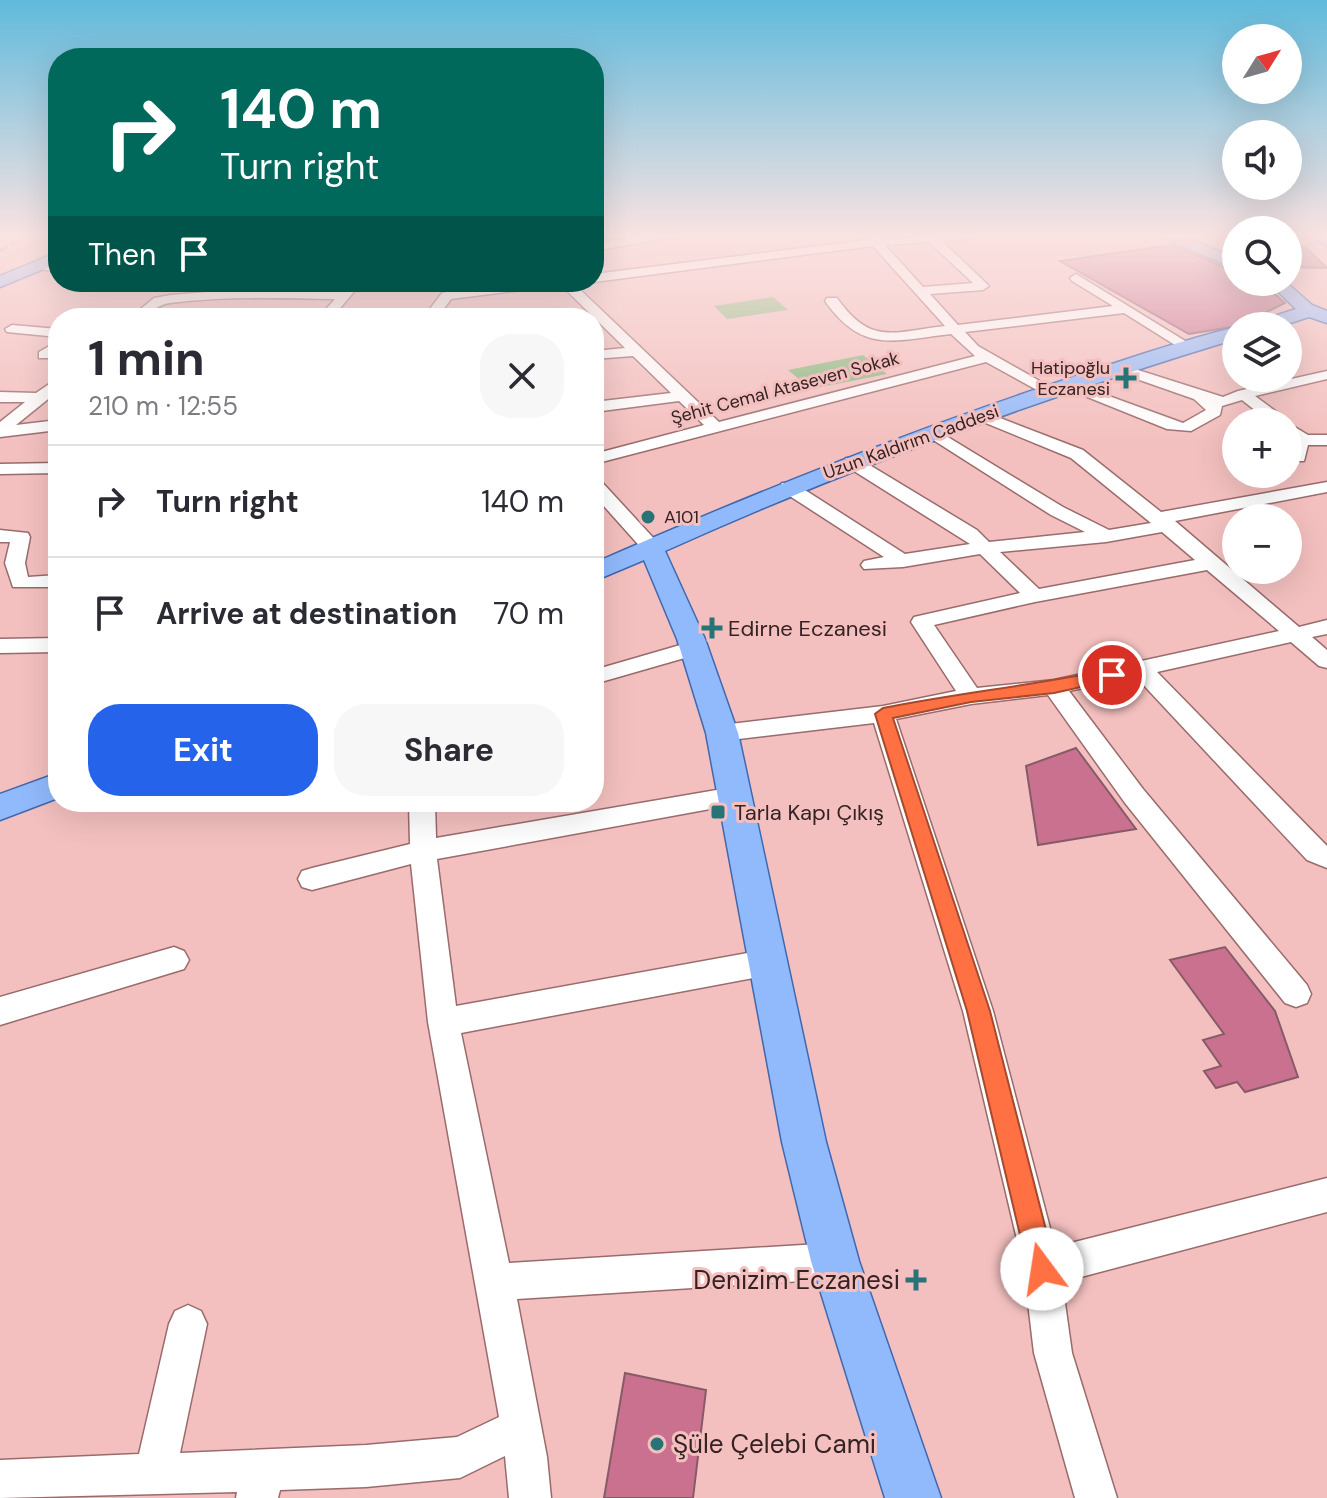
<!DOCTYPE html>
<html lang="en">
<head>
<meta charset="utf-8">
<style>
  body { margin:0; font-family:"DM Sans",sans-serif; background:#f7f7f7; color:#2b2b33; height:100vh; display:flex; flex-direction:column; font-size:30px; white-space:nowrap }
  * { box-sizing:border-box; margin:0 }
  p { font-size:26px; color:#7c7c81 }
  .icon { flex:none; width:44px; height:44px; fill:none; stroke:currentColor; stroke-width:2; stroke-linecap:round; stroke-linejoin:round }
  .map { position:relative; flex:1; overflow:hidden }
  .side { position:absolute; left:48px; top:308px; width:556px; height:504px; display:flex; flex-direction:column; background:#fff; border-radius:32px; box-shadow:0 8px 32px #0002 }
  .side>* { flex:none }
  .banner { position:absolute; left:48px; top:48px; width:556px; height:244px; border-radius:32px; box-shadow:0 8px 32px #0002; background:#00695c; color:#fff; overflow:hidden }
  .needle { width:52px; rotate:53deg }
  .fabs { position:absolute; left:1222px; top:24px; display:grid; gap:16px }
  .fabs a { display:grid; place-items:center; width:80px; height:80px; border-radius:50%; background:#fff; box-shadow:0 8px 32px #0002; font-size:40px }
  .pin { position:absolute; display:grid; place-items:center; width:68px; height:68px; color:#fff; margin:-34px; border:4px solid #fff; border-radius:50%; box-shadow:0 2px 8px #0007 }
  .me { position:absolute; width:88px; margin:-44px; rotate:346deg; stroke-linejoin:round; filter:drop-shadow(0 0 6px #0008) }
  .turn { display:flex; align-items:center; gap:28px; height:168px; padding:0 40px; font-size:36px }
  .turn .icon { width:104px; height:104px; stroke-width:2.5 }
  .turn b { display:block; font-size:56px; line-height:68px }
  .then { display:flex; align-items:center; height:76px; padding:0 40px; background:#0003; gap:16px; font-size:30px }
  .round { display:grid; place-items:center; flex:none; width:84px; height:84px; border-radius:32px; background:#f7f7f7 }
  .overview { display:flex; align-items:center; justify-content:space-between; height:136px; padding:0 40px }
  h1 { font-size:48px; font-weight:700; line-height:60px }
  .cta { display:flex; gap:16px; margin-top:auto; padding:16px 40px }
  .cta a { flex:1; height:92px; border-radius:32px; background:#2563eb; color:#fff; font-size:32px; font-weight:700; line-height:92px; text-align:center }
  .cta a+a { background:#f7f7f7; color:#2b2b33 }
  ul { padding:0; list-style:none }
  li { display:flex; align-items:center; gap:24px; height:112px; padding:0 40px; border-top:2px solid #e1e1e2 }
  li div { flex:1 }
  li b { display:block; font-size:30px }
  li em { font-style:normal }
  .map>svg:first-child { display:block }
  .green { fill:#88b87d }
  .building { fill:#ca718f; stroke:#865b68; stroke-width:2 }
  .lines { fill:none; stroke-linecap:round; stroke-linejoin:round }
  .minor-casing { stroke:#996b6b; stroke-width:3 }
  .major-casing { stroke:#4167ae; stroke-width:3 }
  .minor { fill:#fff; fill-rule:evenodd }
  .major { fill:#91bafc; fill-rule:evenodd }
  .rail { stroke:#997574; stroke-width:3; stroke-dasharray:9 4; stroke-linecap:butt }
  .route { fill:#ff7043; stroke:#a6492c; stroke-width:2 }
  .poi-dot { fill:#287376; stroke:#f3c0bf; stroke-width:3 }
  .labels { text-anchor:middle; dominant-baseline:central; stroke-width:6; stroke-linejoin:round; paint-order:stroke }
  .far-poi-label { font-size:18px; fill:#352222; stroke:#f3c0bf; text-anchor:end }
  .far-street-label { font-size:18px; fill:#352222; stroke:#f3c0bf }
  .poi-label { font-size:22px; fill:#352222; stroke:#f3c0bf; text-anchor:start }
  .near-poi-label { font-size:26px; fill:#352222; stroke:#f3c0bf; text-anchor:end }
</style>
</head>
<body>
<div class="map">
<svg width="1327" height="1498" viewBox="0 0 1327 1498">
  <rect width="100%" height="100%" fill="#f3c0bf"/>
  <!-- green -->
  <g class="green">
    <polygon points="773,297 788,310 727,319 714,306"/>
    <polygon points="863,355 887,374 811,389 788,370"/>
  </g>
  <!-- building -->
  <g class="building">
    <polygon points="1172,245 1236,272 1236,282 1261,282 1285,303 1238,326 1189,334 1060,261"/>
    <polygon points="1288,246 1305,247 1327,268 1288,267"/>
    <polygon points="1076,748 1136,829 1038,845 1026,766"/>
    <polygon points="1225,947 1275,1011 1298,1077 1245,1092 1237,1082 1216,1088 1204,1071 1221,1066 1203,1040 1224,1034 1170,960"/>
    <polygon points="625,1373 706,1390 693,1498 604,1498"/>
  </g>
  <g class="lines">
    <defs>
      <g id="minor">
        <polygon points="653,235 685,235 594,251 594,243"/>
        <path d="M866,235H876L879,239L981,235L975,238L942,241L989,286L983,290L930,294L958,325L1113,306L1072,281L1070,278L1076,274L1195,347L1193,350H1183L1124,313L965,332L978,346L1059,392L1051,397L1046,395L986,362L594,464V454L704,425L679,401L594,412V402L671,393L633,356L594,359V351L625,348L561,285L451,299L437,318H423L442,293L447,292L527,282H572L719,422L975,356L951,334C895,340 863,355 825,301L827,298H837C871,346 893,332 945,326L873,246L594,282V274L867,240ZM929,242L973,283L923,287L885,245Z"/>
        <polygon points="40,261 58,264 58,272 36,268 36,262"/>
        <path d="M346,285L357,288L332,318H318L335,299C280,298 224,296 170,303C153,305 151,318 130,318L154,298L171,295L232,290L341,291Z"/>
        <polygon points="12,325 58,329 58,337 7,332 5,329"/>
        <polygon points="58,341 58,352 49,358 39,358 39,352"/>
        <polygon points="1119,364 1223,397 1238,391 1327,371 1327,379 1255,396 1286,419 1288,422 1270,422 1242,400 1222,406 1220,415 1191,431 1167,429 1060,386 1068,381 1073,383 1183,423 1206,410 1194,399 1114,371 1112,368"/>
        <polygon points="58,378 58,391 16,425 58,420 58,430 0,437 0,422 25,402 0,402 0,392 36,393"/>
        <path d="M982,411L1083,450L1161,512L1327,482V492L1175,521L1299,627L1327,620V634L1312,637L1327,650V668L1319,666L1291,642L1157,672L1327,846V868L1307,860L1136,677L1069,691L1143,789L1307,985L1311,994L1307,1003L1296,1007L1285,1003L1125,803L1048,695L971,704L896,719L993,1011L1055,1247L1327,1178V1212L1062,1282L1072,1353L1117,1498H1075L1034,1353L1024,1269L963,1011L874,723L722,741L714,739L710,733L714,727L722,725L883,706L956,691L911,622L914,617L1020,593L980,554L903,567L864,569L861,565L864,561L884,557L782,491L779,487L782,483H794L905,554L970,544L846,466L843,462L846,458H858L977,530L989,542L1085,532L1051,515L927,436V430L933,428L1063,507L1109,530L1151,523L1071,458L976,419L974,416ZM1162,532L1195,560L1039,589L1000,552L1106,542ZM1207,570L1279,631L1054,680L977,688L934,625L1035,602Z"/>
        <polygon points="1288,423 1308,435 1327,435 1327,445 1308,445 1304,461 1292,461 1290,457 1293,439 1288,435"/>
        <polygon points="58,463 58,473 0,474 0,464"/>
        <polygon points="594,479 600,480 658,543 661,547 658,551 644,551 594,495"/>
        <polygon points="0,530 28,533 30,537 25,563 28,577 58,575 58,587 13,587 5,563 10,542 0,542"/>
        <polygon points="58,638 58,652 0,653 0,639"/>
        <polygon points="694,641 705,648 702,653 594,684 594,670"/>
        <polygon points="734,787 743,789 747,796 743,803 437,859 456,1006 769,949 779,953 784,962 779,971 769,975 461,1033 509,1263 835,1243 848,1248 853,1261 848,1274 835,1279 517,1299 547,1457 551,1498 509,1498 505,1456 460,1478 366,1487 280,1490 278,1498 236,1498 237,1492 0,1498 0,1460 139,1454 169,1324 175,1311 188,1305 201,1311 207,1324 180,1453 366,1445 457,1437 499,1417 428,1022 411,864 312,890 302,887 298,879 302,871 312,868 410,844 409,802 435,802 436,838"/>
        <polygon points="174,947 184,951 189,960 184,969 0,1025 0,997"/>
      </g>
      <g id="major">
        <polygon points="1157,235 1179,235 1236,258 1236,269"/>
        <polygon points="1311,235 1327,235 1327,247"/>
        <polygon points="58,252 58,263 0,287 0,276"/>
        <polygon points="1268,282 1286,282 1312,305 1327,311 1327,323 1309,317 1281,326 1252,326 1255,322 1296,309"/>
        <path d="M1236,327V339C1042,398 851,467 665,551L705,639L738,733L826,1142L859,1261L941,1498H885L811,1261L782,1142L706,733L677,639L644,560L594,581V563C738,500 884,441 1034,390C1100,368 1168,344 1236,327Z"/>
        <polygon points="58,773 58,798 0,820 0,794"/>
      </g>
    </defs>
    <!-- minor casing -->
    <use href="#minor" class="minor-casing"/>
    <!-- major casing -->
    <use href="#major" class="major-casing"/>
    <!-- minor -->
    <use href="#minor" class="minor"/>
    <!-- major -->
    <use href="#major" class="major"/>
    <!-- rail -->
    <polyline class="rail" points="0,251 28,235"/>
  </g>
  <!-- sky -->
  <linearGradient id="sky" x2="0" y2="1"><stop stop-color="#60badc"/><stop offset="0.53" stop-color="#fae3e2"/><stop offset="1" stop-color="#fae3e2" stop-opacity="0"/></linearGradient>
  <rect width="1327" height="445" fill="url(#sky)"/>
  <!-- route -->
  <path class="route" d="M1112,669L1120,675L1118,679L1054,693L971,702L893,718L990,1011L1056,1269L1052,1279L1042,1283L1032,1279L1028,1269L967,1011L875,714L883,708C959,693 1036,685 1112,669Z"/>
  <!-- markers -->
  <g class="poi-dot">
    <path d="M1122 366h8v8h8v8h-8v8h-8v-8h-8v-8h8z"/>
    <circle cx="648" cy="517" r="8"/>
    <path d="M708 616h8v8h8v8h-8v8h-8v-8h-8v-8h8z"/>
    <rect x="710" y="804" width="16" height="16" rx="4"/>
    <path d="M912 1268h8v8h8v8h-8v8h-8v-8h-8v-8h8z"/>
    <circle cx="657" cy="1444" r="8"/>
  </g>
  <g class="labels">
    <!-- far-poi labels -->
    <g class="far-poi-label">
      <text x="1110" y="368">Hatipoğlu<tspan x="1110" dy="21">Eczanesi</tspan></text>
      <text x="664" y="517" text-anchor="start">A101</text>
    </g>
    <!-- far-street labels -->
    <g class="far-street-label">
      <text transform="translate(785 388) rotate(-15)">Şehit Cemal Ataseven Sokak</text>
      <text transform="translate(911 442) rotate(-20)">Uzun Kaldırım Caddesi</text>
    </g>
    <!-- poi labels -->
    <g class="poi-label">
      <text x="728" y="628">Edirne Eczanesi</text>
      <text x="734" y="812">Tarla Kapı Çıkış</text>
    </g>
    <!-- near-poi labels -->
    <g class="near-poi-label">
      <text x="900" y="1280">Denizim Eczanesi</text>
      <text x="673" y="1444" text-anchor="start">Şüle Çelebi Cami</text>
    </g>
  </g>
</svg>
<div class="fabs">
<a><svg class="needle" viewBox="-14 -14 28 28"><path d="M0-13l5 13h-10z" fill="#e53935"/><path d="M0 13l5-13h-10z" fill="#7c7c81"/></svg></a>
<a><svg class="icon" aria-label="sound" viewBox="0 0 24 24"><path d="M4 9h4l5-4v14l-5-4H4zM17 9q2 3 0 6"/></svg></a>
<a><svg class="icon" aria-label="search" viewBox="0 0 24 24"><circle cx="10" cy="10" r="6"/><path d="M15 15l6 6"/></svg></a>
<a><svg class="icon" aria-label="layers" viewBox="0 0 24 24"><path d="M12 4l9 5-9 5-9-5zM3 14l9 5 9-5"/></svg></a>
<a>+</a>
<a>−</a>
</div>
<div class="pin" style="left:1112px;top:675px;background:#d93025"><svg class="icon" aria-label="arrive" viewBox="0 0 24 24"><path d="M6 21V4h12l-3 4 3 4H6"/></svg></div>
<svg class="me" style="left:1042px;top:1269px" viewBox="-20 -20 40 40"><circle r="19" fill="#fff"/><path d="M0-13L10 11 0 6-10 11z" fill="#ff7043"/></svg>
<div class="banner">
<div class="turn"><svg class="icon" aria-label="right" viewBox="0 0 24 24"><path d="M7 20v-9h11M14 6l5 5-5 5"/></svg><div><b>140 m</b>Turn right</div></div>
<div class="then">Then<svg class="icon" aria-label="arrive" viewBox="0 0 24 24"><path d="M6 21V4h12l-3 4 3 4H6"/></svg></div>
</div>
<section class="side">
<div class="overview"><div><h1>1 min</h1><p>210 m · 12:55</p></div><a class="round"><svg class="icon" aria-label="close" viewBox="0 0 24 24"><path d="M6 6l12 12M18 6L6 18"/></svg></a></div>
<ul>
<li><svg class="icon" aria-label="right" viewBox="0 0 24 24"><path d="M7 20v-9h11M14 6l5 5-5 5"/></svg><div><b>Turn right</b></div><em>140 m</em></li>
<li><svg class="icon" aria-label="arrive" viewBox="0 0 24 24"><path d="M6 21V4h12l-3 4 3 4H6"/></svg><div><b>Arrive at destination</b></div><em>70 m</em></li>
</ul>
<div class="cta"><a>Exit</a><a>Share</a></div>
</section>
</div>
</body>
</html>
